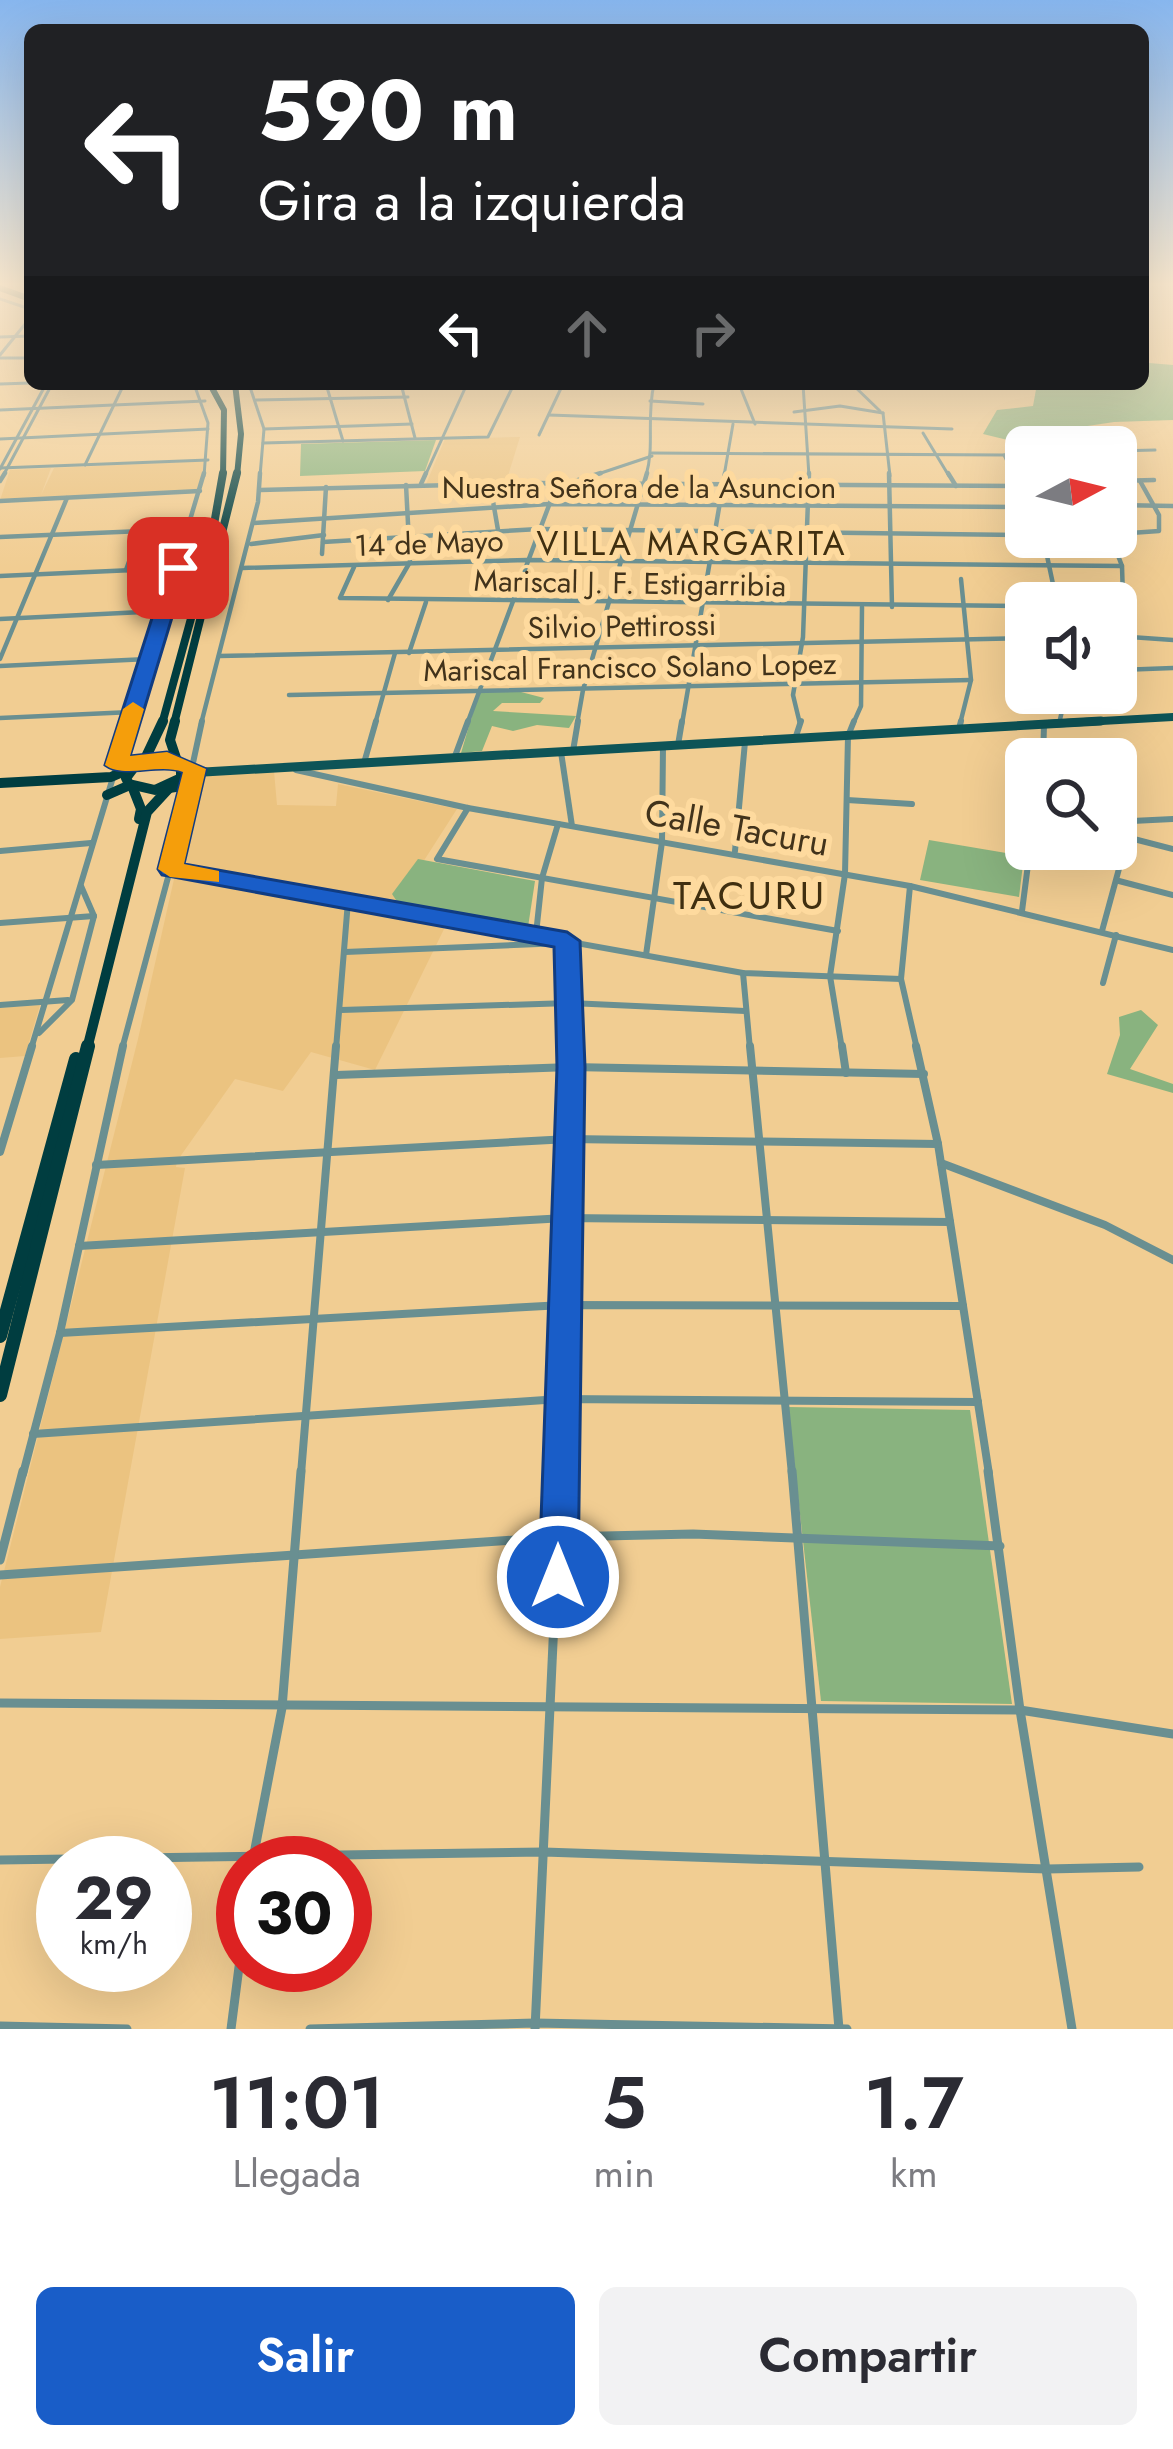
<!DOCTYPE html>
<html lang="es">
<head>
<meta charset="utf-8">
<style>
  body { margin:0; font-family:Jost,sans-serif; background:#f2f2f3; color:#2b2b33; height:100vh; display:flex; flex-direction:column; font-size:45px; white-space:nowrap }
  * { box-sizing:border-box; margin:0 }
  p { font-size:39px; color:#7c7c81 }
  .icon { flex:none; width:66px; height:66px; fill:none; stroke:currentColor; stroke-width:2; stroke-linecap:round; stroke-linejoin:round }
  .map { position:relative; height:2029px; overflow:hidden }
  .drawer { display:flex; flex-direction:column; background:#fff; flex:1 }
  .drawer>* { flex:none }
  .banner { position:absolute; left:24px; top:24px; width:1125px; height:366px; border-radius:18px; box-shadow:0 12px 48px #0002; background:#202124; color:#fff; overflow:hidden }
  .needle { width:78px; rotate:83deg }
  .tools { position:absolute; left:1005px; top:426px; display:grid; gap:24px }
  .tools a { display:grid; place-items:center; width:132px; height:132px; border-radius:18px; background:#fff; box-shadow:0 12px 48px #0002; font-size:60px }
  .speed { position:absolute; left:36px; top:1836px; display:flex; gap:24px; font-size:60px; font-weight:700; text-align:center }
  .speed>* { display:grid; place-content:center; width:156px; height:156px; border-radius:50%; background:#fff; box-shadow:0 12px 48px #0002; line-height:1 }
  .speed small { font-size:30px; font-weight:400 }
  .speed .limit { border:18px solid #d22; background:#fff; color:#111 }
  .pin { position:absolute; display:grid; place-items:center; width:102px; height:102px; color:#fff; margin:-51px; border-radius:24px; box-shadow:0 6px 18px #0006 }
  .me { position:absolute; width:132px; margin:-66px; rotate:0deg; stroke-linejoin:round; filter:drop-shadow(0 0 9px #0008) }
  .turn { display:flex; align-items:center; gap:42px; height:252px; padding:0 36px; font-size:54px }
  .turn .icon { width:156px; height:156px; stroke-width:2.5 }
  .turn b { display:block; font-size:84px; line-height:102px }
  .lanes { display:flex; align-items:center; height:114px; padding:0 36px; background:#0003; justify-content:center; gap:60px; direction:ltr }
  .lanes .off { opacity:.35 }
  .eta { display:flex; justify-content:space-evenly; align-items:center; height:204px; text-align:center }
  .eta b { font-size:72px; font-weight:600; line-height:84px }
  .action { display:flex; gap:24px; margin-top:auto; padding:24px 36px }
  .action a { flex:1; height:138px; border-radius:18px; background:#195dc8; color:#fff; font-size:48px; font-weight:600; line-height:138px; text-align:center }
  .action a+a { background:#f2f2f3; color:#2b2b33 }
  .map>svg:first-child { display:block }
  .built { fill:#ebc380 }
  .green { fill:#89b37f }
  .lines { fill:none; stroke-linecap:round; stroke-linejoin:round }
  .street-far4 { stroke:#698f91; stroke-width:3 }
  .street-far3 { stroke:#698f91; stroke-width:4.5 }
  .street-far2 { stroke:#698f91; stroke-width:6 }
  .street-far1 { stroke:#698f91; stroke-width:8 }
  .street { stroke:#698f91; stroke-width:9 }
  .primary-far1 { stroke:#0e5457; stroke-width:8 }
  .primary { stroke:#0e5457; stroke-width:9 }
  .highway-far3 { stroke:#003d40; stroke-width:6 }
  .highway-far2 { stroke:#003d40; stroke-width:8 }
  .highway-far1 { stroke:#003d40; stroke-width:10 }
  .highway { stroke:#003d40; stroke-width:14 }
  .route { fill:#195dc8; stroke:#103c82; stroke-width:3 }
  .slow { fill:#f59e0b }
  .labels { text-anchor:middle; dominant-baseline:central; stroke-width:12; stroke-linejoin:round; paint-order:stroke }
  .far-street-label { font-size:30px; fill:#42331b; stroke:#feda9e }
  .far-neighbourhood-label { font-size:33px; letter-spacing:3px; fill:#402f10; stroke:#feda9e }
  .street-label { font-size:36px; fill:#42331b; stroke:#feda9e }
  .neighbourhood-label { font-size:39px; letter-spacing:3px; fill:#402f10; stroke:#feda9e }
</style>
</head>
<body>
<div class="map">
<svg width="1173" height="2029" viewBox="0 0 1173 2029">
  <rect width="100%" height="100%" fill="#f1cd92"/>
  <!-- built -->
  <g class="built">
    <polygon points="520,437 507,479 426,484 445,439"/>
    <polygon points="205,461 198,491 0,500 10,470 51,468 41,495 54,468"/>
    <polygon points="274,771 277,805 336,806 338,784 457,809 391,912 446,925 375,1070 311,1052 283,1091 235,1079 177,1161 176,1167 185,1168 101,1632 0,1639 0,1587 138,1039 197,777"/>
    <polygon points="40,1005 25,1056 0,1058 0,1008"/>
  </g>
  <!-- green -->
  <g class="green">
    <polygon points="1149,363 1173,365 1173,420 1114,422 1028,435 1043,443 1036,447 983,434 997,410 1033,406 1037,384 1143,384 1143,366"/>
    <polygon points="436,440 425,471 300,476 301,444"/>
    <polygon points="479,692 521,692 544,698 540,703 502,703 493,711 576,716 569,728 537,725 513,731 492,726 482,751 461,753"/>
    <polygon points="929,840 1024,856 1019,897 920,880"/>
    <polygon points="418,859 535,881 528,927 400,906 392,894"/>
    <polygon points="1141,1010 1158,1025 1130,1069 1173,1084 1173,1093 1107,1074 1120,1035 1119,1017"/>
    <polygon points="788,1407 970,1410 1012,1704 821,1701"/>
  </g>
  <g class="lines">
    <!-- street-far4 -->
    <g class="street-far4">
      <polyline points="22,284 30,286"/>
      <polyline points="0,299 30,309"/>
      <polyline points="0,337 30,336"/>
      <polyline points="0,355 30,318"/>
      <polyline points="0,358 30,358"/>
      <polyline points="0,384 30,383"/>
      <polyline points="194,384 208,423 204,476"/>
      <polyline points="249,384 264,429 260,476"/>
      <polyline points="326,384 343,441"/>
      <polyline points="401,384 415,438"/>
      <polyline points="656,384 706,386"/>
      <polyline points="739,384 755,424"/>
      <polyline points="803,384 809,476"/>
      <polyline points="852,384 880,411"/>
      <polyline points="804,387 854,388"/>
      <polyline points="256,400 408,397"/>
      <polyline points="650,401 703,404"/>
      <polyline points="0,410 205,401"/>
      <polyline points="794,412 840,406 883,413"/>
      <polyline points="883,413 890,476"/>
      <polyline points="549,415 952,429"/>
      <polyline points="264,429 412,424"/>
      <polyline points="923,433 949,476"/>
      <polyline points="539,435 563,384"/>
      <polyline points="0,439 208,429"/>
      <polyline points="263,443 488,437 514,384"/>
      <polyline points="1116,451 1155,450"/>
      <polyline points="652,453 1004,455"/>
      <polyline points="85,465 124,384"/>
      <polyline points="0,468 208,460"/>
      <polyline points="0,469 46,384"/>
      <polyline points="3,476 52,384"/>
      <polyline points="425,476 467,384"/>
      <polyline points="592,476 652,456"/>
      <path d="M646,476C655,445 646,418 654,384"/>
      <polyline points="724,476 733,424"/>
      <polyline points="1014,476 1004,455 1026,450"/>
    </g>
    <!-- street-far3 -->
    <g class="street-far3">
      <polyline points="889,473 892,607"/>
      <polyline points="948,473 956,486"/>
      <polyline points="1012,473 1026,501"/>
      <polyline points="0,481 5,473"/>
      <polyline points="575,481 601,473"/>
      <polyline points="1116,481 1154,480"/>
      <polyline points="421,484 426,473"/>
      <polyline points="490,484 498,530"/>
      <polyline points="260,490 532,483 1019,486"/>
      <polyline points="0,501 200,491"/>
      <polyline points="1116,505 1173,506"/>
      <polyline points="253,523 549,504 1026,507"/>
      <polyline points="1116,534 1159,531 1159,515 1140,481"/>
      <polyline points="0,537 190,529"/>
      <polyline points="1043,537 1057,603"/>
      <polyline points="1111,537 1122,566 1123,598 1116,605"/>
      <polyline points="323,542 539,529 1026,535"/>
      <polyline points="251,544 324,535"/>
      <polyline points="322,554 326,487"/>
      <polyline points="354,567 340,598 1026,606"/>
      <polyline points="242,568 527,560 1122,566"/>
      <polyline points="126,570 140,531"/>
      <polyline points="0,576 178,568"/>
      <polyline points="388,600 410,562 406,485"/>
      <polyline points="0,619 163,611"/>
      <polyline points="1116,636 1173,640"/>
      <polyline points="409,653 426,602"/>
      <polyline points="219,656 1026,638"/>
      <polyline points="0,659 67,498"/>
      <polyline points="0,666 148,659"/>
      <polyline points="1119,670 1173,668"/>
      <polyline points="289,695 971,680"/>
      <polyline points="0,718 132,712"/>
      <polyline points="129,724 204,473"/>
      <polyline points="201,724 258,502 260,473"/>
      <polyline points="375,724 395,653"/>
      <polyline points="467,724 557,484"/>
      <polyline points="577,724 583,690 647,473"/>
      <polyline points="682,724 725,473"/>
      <polyline points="800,724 793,695 803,637 809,473"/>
      <polyline points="853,724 861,706 862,607"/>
      <polyline points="960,724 971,680 961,579"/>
      <polyline points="1059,724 1066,693"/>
    </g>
    <!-- street-far2 -->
    <g class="street-far2">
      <polyline points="959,729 961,721"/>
      <polyline points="795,739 801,721"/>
      <polyline points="678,745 682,721"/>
      <polyline points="573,751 578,721"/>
      <polyline points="561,752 572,826"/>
      <polyline points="455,756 468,721"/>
      <polyline points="1043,759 1044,725"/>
      <polyline points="364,763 376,721"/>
      <polyline points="296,770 468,808 910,886 1173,950"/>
      <polyline points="847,800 912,804"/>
      <polyline points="468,808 437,859 838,931"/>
      <polyline points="1116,831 1130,834"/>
      <polyline points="1130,838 1173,849"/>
      <polyline points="0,851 91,843"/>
      <polyline points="735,851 745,742"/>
      <polyline points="170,870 743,973 901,979"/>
      <polyline points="1119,881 1173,895"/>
      <polyline points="910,886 901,979 917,1049"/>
      <polyline points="1022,911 1030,849"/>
      <polyline points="0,923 94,916"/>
      <polyline points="1102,931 1132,821 1173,819"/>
      <polyline points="536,934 542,878 558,824"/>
      <polyline points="567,941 570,1049"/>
      <polyline points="345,952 563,943"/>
      <polyline points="646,955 662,842 663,746"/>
      <polyline points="743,973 750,1049"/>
      <polyline points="1103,983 1116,935"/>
      <polyline points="0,1005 68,1000"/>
      <polyline points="341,1010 570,1003 745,1011"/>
      <polyline points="39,1033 72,1000 94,916 81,886"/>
      <polyline points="31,1049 130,721"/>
      <polyline points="122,1049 170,870 202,721"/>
      <polyline points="336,1049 348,901"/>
      <polyline points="842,1049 830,976 845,874 848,736 854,721"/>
    </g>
    <!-- street-far1 -->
    <g class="street-far1">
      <polyline points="750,1046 792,1474"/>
      <polyline points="842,1046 846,1073"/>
      <polyline points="916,1046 938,1144 989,1474"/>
      <polyline points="336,1075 571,1067 924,1074"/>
      <polyline points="0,1152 32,1046"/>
      <polyline points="941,1163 1105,1225 1173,1260"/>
      <polyline points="96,1165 569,1139 938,1144"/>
      <polyline points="79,1246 565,1218 950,1222"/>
      <polyline points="60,1333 563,1305 963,1306"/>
      <polyline points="33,1434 560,1399 978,1402"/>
      <polyline points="23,1474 60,1333 123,1046"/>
      <polyline points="301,1474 336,1046"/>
      <polyline points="561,1474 570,1046"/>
    </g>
    <!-- street -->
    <g class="street">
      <polyline points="792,1471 839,2029"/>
      <polyline points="988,1471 1020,1710 1072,2029"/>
      <polyline points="0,1560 23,1471"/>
      <polyline points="0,1575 558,1537 693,1534 1000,1546"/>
      <polyline points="0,1703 1020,1710 1173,1734"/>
      <polyline points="253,1859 282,1708 301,1471"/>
      <polyline points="0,1860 544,1852 1047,1869 1139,1867"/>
      <polyline points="0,2026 127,2029"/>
      <polyline points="231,2029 243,1936"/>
      <polyline points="310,2029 535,2023 847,2029"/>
      <polyline points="535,2029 561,1471"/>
    </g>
    <!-- primary-far1 -->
    <polyline class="primary-far1" points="1048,724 1173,717"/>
    <!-- primary -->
    <polyline class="primary" points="181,778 204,772 1101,721"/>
    <!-- highway-far3 -->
    <g class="highway-far3">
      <polyline points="0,288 30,299"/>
      <polyline points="235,384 241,434 237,476"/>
      <polyline points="212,388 224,410 223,476"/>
    </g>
    <!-- highway-far2 -->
    <g class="highway-far2">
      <polyline points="162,724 209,553 223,473"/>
      <polyline points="174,724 237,473"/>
    </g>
    <!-- highway-far1 -->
    <g class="highway-far1">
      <polyline points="175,721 170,740 177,761"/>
      <polygon points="156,759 181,764 181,778 155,790 129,784 126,778 135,766"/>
      <polyline points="144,761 163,721"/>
      <polyline points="0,783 111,777 132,768"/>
      <polyline points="132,786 141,809 139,819"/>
      <polyline points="169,788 182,786 189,794"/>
      <polyline points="107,795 130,785"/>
      <polyline points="87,1049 147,812 171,786"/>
    </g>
    <!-- highway -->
    <g class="highway">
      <polyline points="0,1336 76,1059"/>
      <polyline points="0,1395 88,1046"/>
    </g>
  </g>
  <!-- sky -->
  <linearGradient id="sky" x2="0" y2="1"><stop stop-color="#87b6ee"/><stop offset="0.5" stop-color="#f9e8ce"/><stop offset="1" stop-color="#f9e8ce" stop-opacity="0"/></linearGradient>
  <rect width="1173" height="568" fill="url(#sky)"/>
  <!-- route -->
  <path class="route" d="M178,562L187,568L130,756L167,752L206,769L184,864L567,932L580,941L585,1067L578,1577L572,1590L558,1596L545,1590L539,1577L557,1067L554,947L162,875L158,869L183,772C158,763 124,779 105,765L168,568Z"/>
  <!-- slow -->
  <path class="slow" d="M133,702L144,709L130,756L167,752L206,769L184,864L219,871V882L170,877L158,869L183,772C158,763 124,779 105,765L123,709Z"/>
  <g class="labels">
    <!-- far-street labels -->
    <g class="far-street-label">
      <text x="639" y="487">Nuestra Señora de la Asuncion</text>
      <text transform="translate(429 543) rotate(-2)">14 de Mayo</text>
      <text transform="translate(630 583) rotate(1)">Mariscal J. F. Estigarribia</text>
      <text transform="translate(622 626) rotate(-1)">Silvio Pettirossi</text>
      <text transform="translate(630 667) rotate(-1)">Mariscal Francisco Solano Lopez</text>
    </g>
    <!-- far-neighbourhood labels -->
    <g class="far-neighbourhood-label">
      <text x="692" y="543">VILLA MARGARITA</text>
    </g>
    <!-- street labels -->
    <g class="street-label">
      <text transform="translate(737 827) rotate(10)">Calle Tacuru</text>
    </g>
    <!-- neighbourhood labels -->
    <g class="neighbourhood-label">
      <text x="750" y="895">TACURU</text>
    </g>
  </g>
</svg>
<div class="tools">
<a><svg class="needle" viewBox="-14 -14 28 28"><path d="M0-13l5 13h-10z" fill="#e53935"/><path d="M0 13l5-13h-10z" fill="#7c7c81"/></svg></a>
<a><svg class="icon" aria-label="sound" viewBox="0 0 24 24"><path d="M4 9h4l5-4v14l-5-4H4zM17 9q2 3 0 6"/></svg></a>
<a><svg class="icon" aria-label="search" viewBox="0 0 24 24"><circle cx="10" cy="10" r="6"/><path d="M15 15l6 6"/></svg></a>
</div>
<div class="speed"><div>29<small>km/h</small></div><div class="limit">30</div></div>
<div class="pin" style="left:178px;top:568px;background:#d93025"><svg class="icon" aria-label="arrive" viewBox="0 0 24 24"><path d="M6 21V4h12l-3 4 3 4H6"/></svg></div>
<svg class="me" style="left:558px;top:1577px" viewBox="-20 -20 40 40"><circle r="17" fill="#195dc8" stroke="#fff" stroke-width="3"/><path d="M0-11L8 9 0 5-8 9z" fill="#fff"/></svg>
<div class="banner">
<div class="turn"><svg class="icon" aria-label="left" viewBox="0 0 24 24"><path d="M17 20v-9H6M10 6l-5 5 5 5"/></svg><div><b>590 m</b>Gira a la izquierda</div></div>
<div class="lanes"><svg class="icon" aria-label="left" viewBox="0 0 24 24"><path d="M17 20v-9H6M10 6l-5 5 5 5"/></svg><svg class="icon off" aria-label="ahead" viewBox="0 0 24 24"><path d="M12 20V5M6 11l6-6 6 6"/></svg><svg class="icon off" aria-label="right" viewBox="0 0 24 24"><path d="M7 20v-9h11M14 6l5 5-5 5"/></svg></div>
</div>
</div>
<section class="drawer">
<div class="eta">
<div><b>11:01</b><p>Llegada</p></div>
<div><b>5</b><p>min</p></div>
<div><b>1.7</b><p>km</p></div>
</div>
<div class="action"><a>Salir</a><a>Compartir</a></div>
</section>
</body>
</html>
